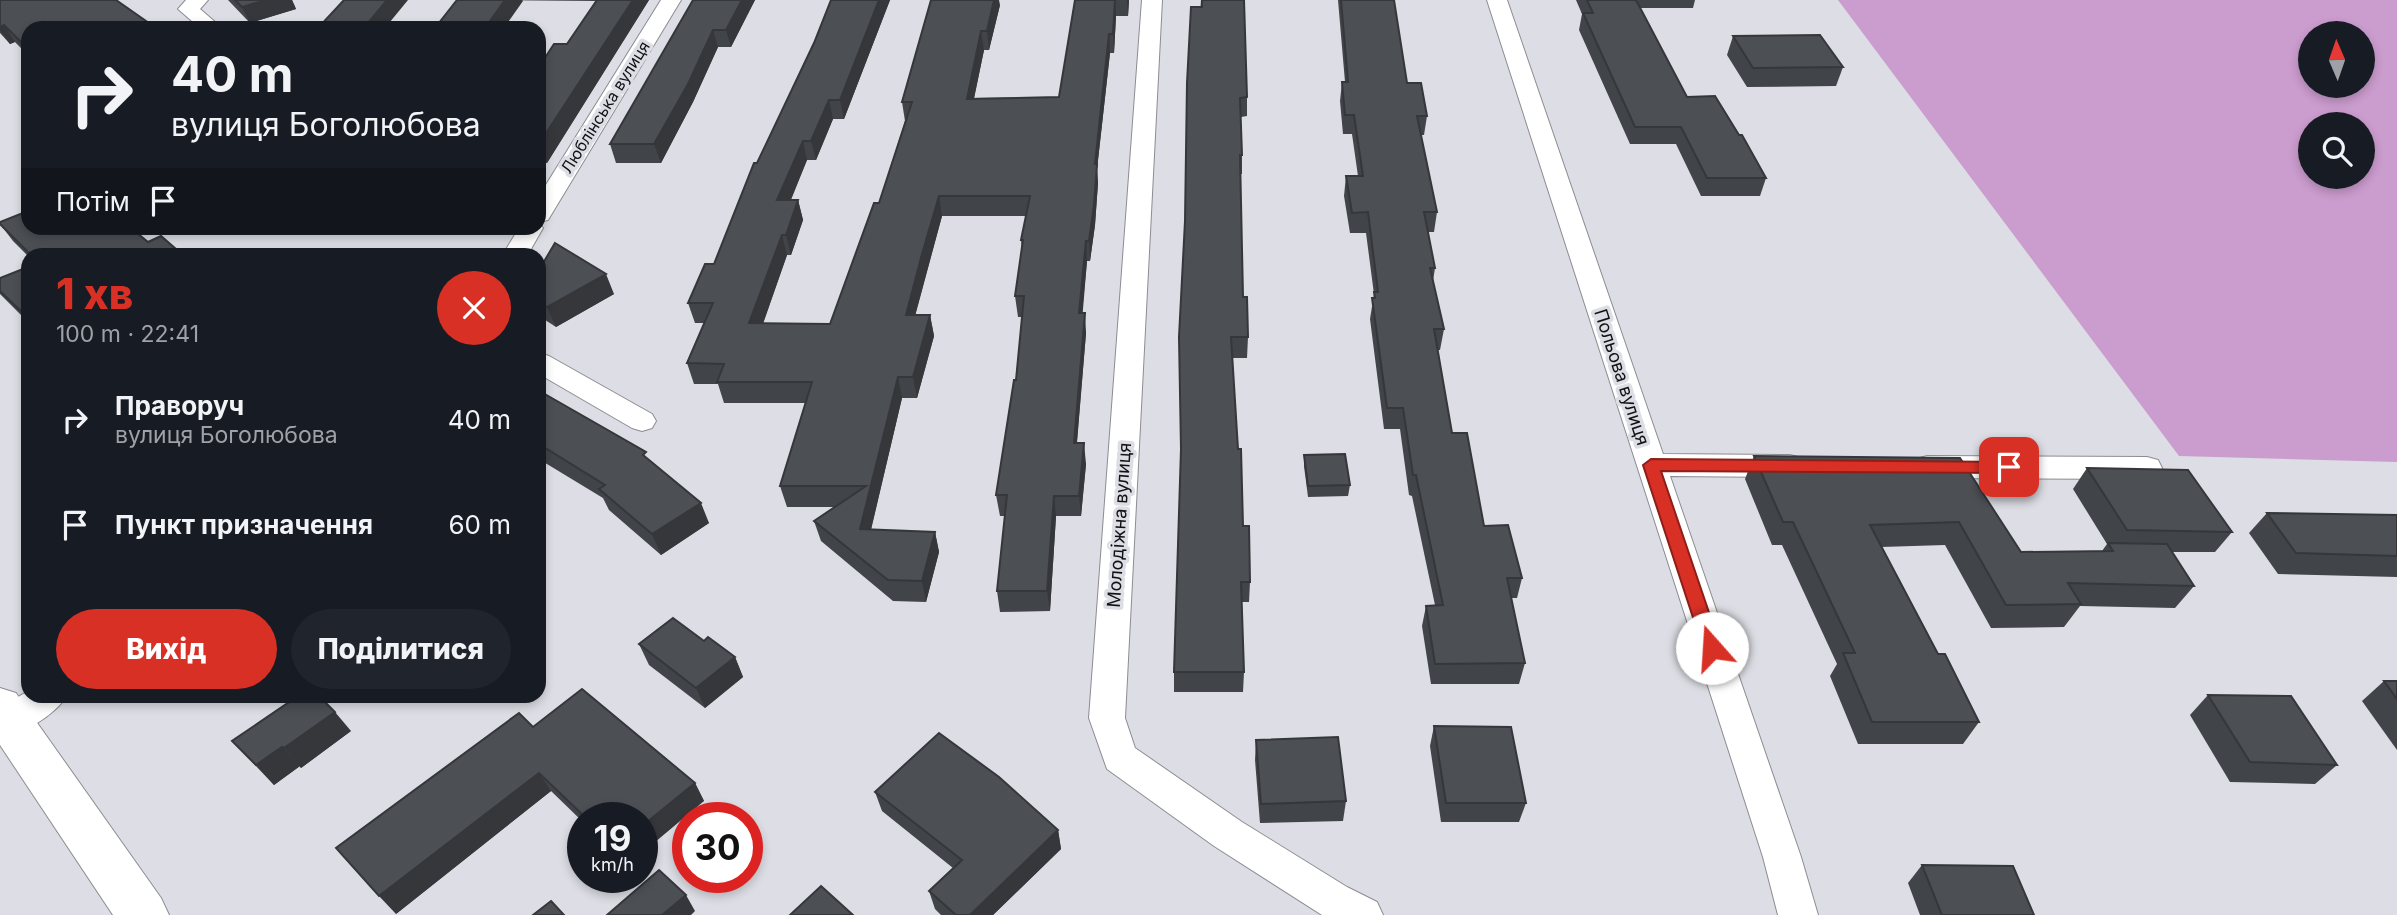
<!DOCTYPE html>
<html lang="uk">
<head>
<meta charset="utf-8">
<style>
  body { margin:0; font-family:Inter,sans-serif; background:#20242c; color:#f1f3f6; height:100vh; display:flex; flex-direction:column; font-size:26px; white-space:nowrap }
  * { box-sizing:border-box; margin:0 }
  p { font-size:23px; color:#9ea1a6 }
  .icon { flex:none; width:38px; height:38px; fill:none; stroke:currentColor; stroke-width:2; stroke-linecap:round; stroke-linejoin:round }
  .map { position:relative; flex:1; overflow:hidden }
  .panel { position:absolute; left:21px; top:248px; width:525px; height:455px; display:flex; flex-direction:column; background:#171b24; border-radius:21px; box-shadow:0 4px 10px #0003 }
  .panel>* { flex:none }
  .guide { position:absolute; left:21px; top:21px; width:525px; height:214px; border-radius:21px; box-shadow:0 4px 10px #0003; background:#171b24; color:#f1f3f6; overflow:hidden }
  .needle { width:46px; rotate:358deg }
  .controls { position:absolute; left:2298px; top:21px; display:grid; gap:14px }
  .controls a { display:grid; place-items:center; width:77px; height:77px; border-radius:50%; background:#171b24; box-shadow:0 4px 10px #0003; font-size:35px }
  .speed { position:absolute; left:567px; top:802px; display:flex; gap:14px; font-size:35px; font-weight:700; text-align:center }
  .speed>* { display:grid; place-content:center; width:91px; height:91px; border-radius:50%; background:#171b24; box-shadow:0 4px 10px #0003; line-height:1 }
  .speed small { font-size:18px; font-weight:400 }
  .speed .limit { border:10px solid #d22; background:#fff; color:#111 }
  .pin { position:absolute; display:grid; place-items:center; width:60px; height:60px; color:#fff; margin:-30px; border-radius:14px; box-shadow:0 4px 10px #0006 }
  .me { position:absolute; width:77px; margin:-38px; rotate:341deg; stroke-linejoin:round; filter:drop-shadow(0 0 5px #0008) }
  .turn { display:flex; align-items:center; gap:24px; height:147px; padding:0 35px; font-size:32px }
  .turn .icon { width:91px; height:91px; stroke-width:2.5 }
  .turn b { display:block; font-size:49px; line-height:60px }
  .then { display:flex; align-items:center; height:66px; padding:0 35px; background:#0003; gap:14px; font-size:26px }
  .round { display:grid; place-items:center; flex:none; width:74px; height:74px; border-radius:37px; background:#20242c }
  .headline { display:flex; align-items:center; justify-content:space-between; height:119px; padding:0 35px }
  h1 { font-size:42px; font-weight:800; line-height:52px; color:#d93025 }
  .primary-button { display:flex; gap:14px; margin-top:auto; padding:14px 35px }
  .primary-button a { flex:1; height:80px; border-radius:42px; background:#d93025; color:#fff; font-size:28px; font-weight:800; line-height:80px; text-align:center }
  .primary-button a+a { background:#20242c; color:#f1f3f6 }
  ul { padding:0; list-style:none }
  li { display:flex; align-items:center; gap:21px; height:105px; padding:0 35px }
  li div { flex:1 }
  li b { display:block; font-size:26px }
  li em { font-style:normal }
  .map>svg:first-child { display:block }
  .green { fill:#cb9cce; fill-rule:evenodd }
  .lines { fill:none; stroke-linecap:round; stroke-linejoin:round }
  .street-casing { stroke:#8c8c92; stroke-width:2 }
  .secondary-casing { stroke:#8c8c92; stroke-width:2 }
  .street { fill:#fff; fill-rule:evenodd }
  .secondary { fill:#fff; fill-rule:evenodd }
  .wall { fill:#414448 }
  .shaded-wall { fill:#35373b }
  .building { fill:#4c4f54; stroke:#35373b; stroke-width:2 }
  .route { fill:#d93025; stroke:#8d1f18; stroke-width:2 }
  .labels { text-anchor:middle; dominant-baseline:central; stroke-width:7; stroke-linejoin:round; paint-order:stroke }
  .far-street-label { font-size:16px; fill:#121214; stroke:#dddde5 }
  .street-label { font-size:18px; fill:#121214; stroke:#dddde5 }
</style>
</head>
<body>
<div class="map">
<svg width="2397" height="915" viewBox="0 0 2397 915">
  <rect width="100%" height="100%" fill="#dddde5"/>
  <!-- green -->
  <path class="green" d="M1838,0H2397V462L2179,456ZM2310,33H2362V86H2310ZM2310,124H2362V177H2310Z"/>
  <g class="lines">
    <defs>
      <g id="street">
        <polygon points="186,0 208,0 200,9 222,28 200,28 178,9"/>
        <polygon points="661,0 681,0 551,215 548,220 539,222 539,196"/>
        <polygon points="1142,0 1162,0 1125,718 1135,748 1242,822 1347,887 1377,902 1383,915 1322,915 1214,846 1107,769 1089,718"/>
        <polygon points="1487,0 1507,0 1663,454 1790,455 1801,458 1805,466 1801,474 1790,477 1670,476 1801,857 1818,915 1778,915 1763,857"/>
        <polygon points="539,223 543,228 527,256 502,256 519,228 539,228"/>
        <polygon points="539,353 549,356 652,414 656,421 652,428 642,431 632,428 539,374"/>
        <polygon points="1927,456 2147,457 2158,460 2162,468 2158,476 2147,479 1927,478 1916,475 1912,467 1916,459"/>
        <path d="M28,691V696H66C58,713 18,739 0,733V708Z"/>
      </g>
      <polygon id="secondary" points="0,688 16,693 161,898 169,915 113,915 0,745"/>
    </defs>
    <!-- street casing -->
    <use href="#street" class="street-casing"/>
    <!-- secondary casing -->
    <use href="#secondary" class="secondary-casing"/>
    <!-- street -->
    <use href="#street" class="street"/>
    <!-- secondary -->
    <use href="#secondary" class="secondary"/>
  </g>
  <!-- wall -->
  <g class="wall">
    <polygon points="0,0 28,28 28,55 15,42 10,44 0,33"/>
    <polygon points="228,0 292,0 296,9 250,23"/>
    <polygon points="457,0 649,0 547,163 539,163 539,67 567,44 596,1"/>
    <polygon points="693,0 755,0 731,47 718,47 693,102 661,163 616,163 610,144"/>
    <polygon points="831,0 890,0 844,119 833,119 816,160 807,160 791,200 798,200 803,220 791,255 787,255 763,323 830,324 879,203 905,121 902,102 1000,5 989,50 984,50 974,98 1059,97 1075,0 1129,0 1128,16 1116,16 1114,53 1110,53 1097,169 1098,183 1095,225 1090,261 1087,261 1082,313 1086,333 1077,443 1086,464 1081,516 1056,516 1050,611 1000,612 997,591 1005,516 1000,516 996,495 1016,380 1022,317 1018,317 1015,296 1022,249 1021,240 1026,216 942,216 915,315 930,315 934,336 917,398 902,398 871,530 935,532 939,552 926,602 893,601 821,541 814,521 835,507 787,507 780,486 806,403 724,403 718,384 694,384 687,363 704,323 695,323 688,303 714,264 757,163 814,43"/>
    <polygon points="1201,0 1244,0 1247,97 1247,116 1241,117 1242,155 1242,174 1240,174 1243,297 1248,337 1247,358 1232,358 1243,526 1250,582 1249,602 1242,602 1244,672 1243,692 1174,692 1174,672 1181,450 1185,221"/>
    <polygon points="1338,0 1394,0 1407,83 1427,116 1424,135 1421,135 1437,212 1434,232 1428,232 1435,268 1433,281 1444,329 1440,350 1438,350 1452,433 1484,526 1522,578 1517,598 1511,598 1525,663 1519,684 1431,684 1422,626 1426,606 1435,605 1412,496 1409,495 1400,429 1384,429 1370,319 1374,294 1366,233 1350,233 1344,196 1346,176 1358,176 1352,134 1343,134 1340,101 1342,82 1345,82"/>
    <polygon points="1576,0 1695,0 1693,8 1640,8 1687,97 1766,178 1760,196 1701,196 1676,144 1630,144 1579,30 1582,14"/>
    <polygon points="1733,36 1843,67 1836,86 1747,87 1727,55"/>
    <polygon points="0,224 124,232 184,256 28,256 13,241"/>
    <polygon points="435,228 500,228 499,230 437,231"/>
    <polygon points="28,267 28,322 0,294 0,278"/>
    <polygon points="539,270 614,294 556,327 539,316"/>
    <polygon points="539,396 650,461 709,523 661,555 609,510 603,498 542,461 539,464"/>
    <polygon points="1304,455 1350,485 1348,496 1308,497 1304,466"/>
    <polygon points="1754,456 1960,458 2021,552 2102,551 2107,544 2073,489 2087,468 2232,532 2215,552 2172,552 2194,586 2175,608 2080,606 2064,627 1991,628 1945,545 1881,547 1938,654 1979,722 1963,744 1858,744 1830,676 1837,664 1782,545 1772,545 1745,479"/>
    <polygon points="2267,513 2397,515 2397,577 2278,574 2249,533"/>
    <polygon points="704,641 735,657 743,677 705,708 649,665 639,644"/>
    <polygon points="2384,681 2397,681 2397,750 2362,701"/>
    <polygon points="2208,695 2337,765 2315,784 2230,782 2190,715"/>
    <polygon points="1434,726 1526,803 1519,822 1441,822 1430,746"/>
    <polygon points="533,727 695,783 704,801 642,817 583,817 583,822 551,791 396,914"/>
    <polygon points="351,731 301,768 300,766 274,785 232,741"/>
    <polygon points="1256,740 1346,801 1343,821 1260,823 1255,760"/>
    <polygon points="875,792 1058,830 1061,849 993,915 941,915 935,909 929,891 953,868 882,811"/>
    <polygon points="1922,865 2034,915 1920,915 1908,883"/>
  </g>
  <!-- shaded-wall -->
  <g class="shaded-wall">
    <polygon points="266,0 292,0 296,9 250,23 242,7"/>
    <polygon points="387,0 408,0 385,28 364,28"/>
    <polygon points="505,0 522,0 523,1 504,28 485,28"/>
    <polygon points="633,0 649,0 547,163 540,144"/>
    <polygon points="742,0 755,0 731,47 726,30"/>
    <polygon points="879,0 890,0 844,119 840,100"/>
    <polygon points="994,0 999,0 1000,5 989,50 987,31"/>
    <polygon points="1115,0 1116,16 1114,53 1113,34"/>
    <polygon points="1127,0 1129,0 1128,16"/>
    <polygon points="4,25 15,42 10,44 0,30 0,27"/>
    <polygon points="713,30 718,47 693,102 661,163 654,144"/>
    <polygon points="981,31 984,50 970,118 967,99"/>
    <polygon points="1109,34 1110,53 1097,169 1098,183 1095,225 1090,261 1089,241 1095,164"/>
    <polygon points="829,100 833,119 816,160 811,141"/>
    <polygon points="803,141 807,160 782,220 777,200"/>
    <polygon points="939,196 942,216 910,335 906,315"/>
    <polygon points="798,200 803,220 791,255 786,235"/>
    <polygon points="782,235 787,255 756,344 749,323"/>
    <polygon points="1086,241 1087,261 1081,333 1079,313"/>
    <polygon points="606,274 614,294 556,327 547,307"/>
    <polygon points="1085,313 1086,333 1075,464 1074,443"/>
    <polygon points="930,315 934,336 917,398 913,377"/>
    <polygon points="898,377 902,398 866,550 860,529"/>
    <polygon points="1084,443 1086,464 1081,516 1079,496"/>
    <polygon points="539,454 542,461 539,464"/>
    <polygon points="1054,496 1056,516 1050,611 1047,591"/>
    <polygon points="701,503 709,523 661,555 652,534"/>
    <polygon points="935,532 939,552 926,602 922,581"/>
    <polygon points="539,641 544,651 539,655"/>
    <polygon points="735,657 743,677 705,708 696,688"/>
    <polygon points="335,712 351,731 301,768 284,748"/>
    <polygon points="282,747 300,766 274,785 256,765"/>
    <polygon points="539,773 551,791 396,914 379,896"/>
    <polygon points="695,783 704,801 642,853 642,826"/>
    <polygon points="1058,830 1061,849 993,915 970,915"/>
    <polygon points="686,895 695,911 691,915 662,915"/>
  </g>
  <!-- building -->
  <g class="building">
    <polygon points="0,0 116,0 156,28 28,28 28,49 4,25 0,27"/>
    <polygon points="235,0 266,0 242,7"/>
    <polygon points="344,0 387,0 364,28 318,28"/>
    <polygon points="457,0 505,0 485,28 435,28"/>
    <polygon points="597,0 633,0 539,144 539,67 554,44 567,44"/>
    <polygon points="693,0 742,0 726,30 713,30 688,84 654,144 610,144"/>
    <polygon points="831,0 879,0 840,100 829,100 811,141 803,141 777,200 798,200 786,235 782,235 749,323 830,324 874,203 879,203 912,102 902,102 931,0 994,0 987,31 981,31 967,99 1059,97 1075,0 1115,0 1113,34 1109,34 1095,164 1097,164 1094,205 1089,241 1086,241 1079,313 1085,313 1074,443 1084,443 1079,496 1054,496 1047,591 997,591 1007,495 996,495 1014,380 1016,380 1024,296 1015,296 1023,240 1021,240 1030,196 939,196 922,254 906,315 930,315 913,377 898,377 860,529 935,532 922,581 888,580 814,521 866,486 780,486 812,382 717,382 724,364 687,363 713,303 688,303 705,264 714,264 754,163 757,163 814,43"/>
    <polygon points="1202,0 1244,0 1247,97 1240,98 1242,155 1240,155 1243,297 1247,297 1248,337 1231,337 1238,449 1241,449 1243,526 1249,526 1250,582 1241,582 1244,672 1174,672 1181,449 1179,337 1185,221 1187,83 1191,7 1202,7"/>
    <polygon points="1341,0 1394,0 1407,83 1421,83 1427,116 1417,116 1437,212 1424,212 1435,268 1430,268 1444,329 1434,329 1452,433 1467,433 1484,526 1508,525 1522,578 1507,578 1525,663 1435,664 1426,606 1443,605 1416,475 1413,475 1403,408 1387,408 1372,298 1375,298 1374,292 1378,292 1368,212 1352,213 1346,176 1363,176 1354,115 1345,115 1342,82 1348,82"/>
    <polygon points="1587,0 1636,0 1687,97 1715,96 1739,135 1742,135 1766,178 1707,178 1681,127 1635,127 1583,13 1593,13"/>
    <polygon points="1820,35 1843,67 1753,68 1733,36"/>
    <polygon points="28,211 28,228 119,228 124,232 132,229 148,242 161,236 184,256 32,256 0,224 0,222"/>
    <polygon points="555,243 606,274 547,307 539,302 539,270"/>
    <polygon points="28,267 28,318 0,291 0,278"/>
    <polygon points="543,393 646,452 643,455 701,503 652,534 599,489 605,485 539,444 539,396"/>
    <polygon points="1345,454 1350,485 1308,486 1304,455"/>
    <polygon points="1754,456 1960,458 2021,552 2113,551 2108,543 2167,544 2194,586 2068,583 2081,604 2006,605 1959,522 1870,525 1938,654 1945,654 1979,722 1872,722 1843,653 1855,653 1793,522 1783,522"/>
    <polygon points="2087,468 2188,470 2232,532 2127,530"/>
    <polygon points="2267,513 2397,515 2397,556 2296,553"/>
    <polygon points="673,618 704,641 708,637 735,657 696,688 639,644"/>
    <polygon points="2384,681 2397,681 2397,699"/>
    <polygon points="582,689 695,783 642,826 642,817 585,817 539,773 379,896 336,848 519,713 533,727"/>
    <polygon points="2208,695 2291,696 2337,765 2250,762"/>
    <polygon points="298,696 319,696 335,712 284,748 282,747 256,765 232,741"/>
    <polygon points="1434,726 1511,727 1526,803 1446,803"/>
    <polygon points="939,733 999,777 1058,830 970,915 956,915 929,891 962,860 875,792"/>
    <polygon points="1338,737 1346,801 1261,804 1256,740"/>
    <polygon points="1922,865 2013,866 2034,915 1942,915"/>
    <polygon points="659,870 686,895 662,915 607,915"/>
    <polygon points="821,886 853,915 790,915"/>
    <polygon points="551,901 564,915 533,915"/>
  </g>
  <!-- route -->
  <polygon class="route" points="1651,459 2009,462 2017,467 2009,473 1661,471 1721,648 1718,653 1712,655 1706,653 1703,648 1643,465"/>
  <g class="labels">
    <!-- far-street labels -->
    <g class="far-street-label">
      <text transform="translate(605 107) rotate(-58)">Люблінська вулиця</text>
    </g>
    <!-- street labels -->
    <g class="street-label">
      <text transform="translate(1622 377) rotate(72)">Польова вулиця</text>
      <text transform="translate(1119 525) rotate(-86)">Молодіжна вулиця</text>
    </g>
  </g>
</svg>
<div class="controls">
<a><svg class="needle" viewBox="-14 -14 28 28"><path d="M0-13l5 13h-10z" fill="#e53935"/><path d="M0 13l5-13h-10z" fill="#9ea1a6"/></svg></a>
<a><svg class="icon" aria-label="search" viewBox="0 0 24 24"><circle cx="10" cy="10" r="6"/><path d="M15 15l6 6"/></svg></a>
</div>
<div class="speed"><div>19<small>km/h</small></div><div class="limit">30</div></div>
<div class="pin" style="left:2009px;top:467px;background:#d93025"><svg class="icon" aria-label="arrive" viewBox="0 0 24 24"><path d="M6 21V4h12l-3 4 3 4H6"/></svg></div>
<svg class="me" style="left:1712px;top:648px" viewBox="-20 -20 40 40"><circle r="19" fill="#fff"/><path d="M0-13L10 11 0 6-10 11z" fill="#d93025"/></svg>
<div class="guide">
<div class="turn"><svg class="icon" aria-label="right" viewBox="0 0 24 24"><path d="M7 20v-9h11M14 6l5 5-5 5"/></svg><div><b>40 m</b>вулиця Боголюбова</div></div>
<div class="then">Потім<svg class="icon" aria-label="arrive" viewBox="0 0 24 24"><path d="M6 21V4h12l-3 4 3 4H6"/></svg></div>
</div>
<section class="panel">
<div class="headline"><div><h1>1 хв</h1><p>100 m · 22:41</p></div><a class="round" style="background:#d93025;color:#fff"><svg class="icon" aria-label="close" viewBox="0 0 24 24"><path d="M6 6l12 12M18 6L6 18"/></svg></a></div>
<ul>
<li><svg class="icon" aria-label="right" viewBox="0 0 24 24"><path d="M7 20v-9h11M14 6l5 5-5 5"/></svg><div><b>Праворуч</b><p>вулиця Боголюбова</p></div><em>40 m</em></li>
<li><svg class="icon" aria-label="arrive" viewBox="0 0 24 24"><path d="M6 21V4h12l-3 4 3 4H6"/></svg><div><b>Пункт призначення</b></div><em>60 m</em></li>
</ul>
<div class="primary-button"><a>Вихід</a><a>Поділитися</a></div>
</section>
</div>
</body>
</html>
